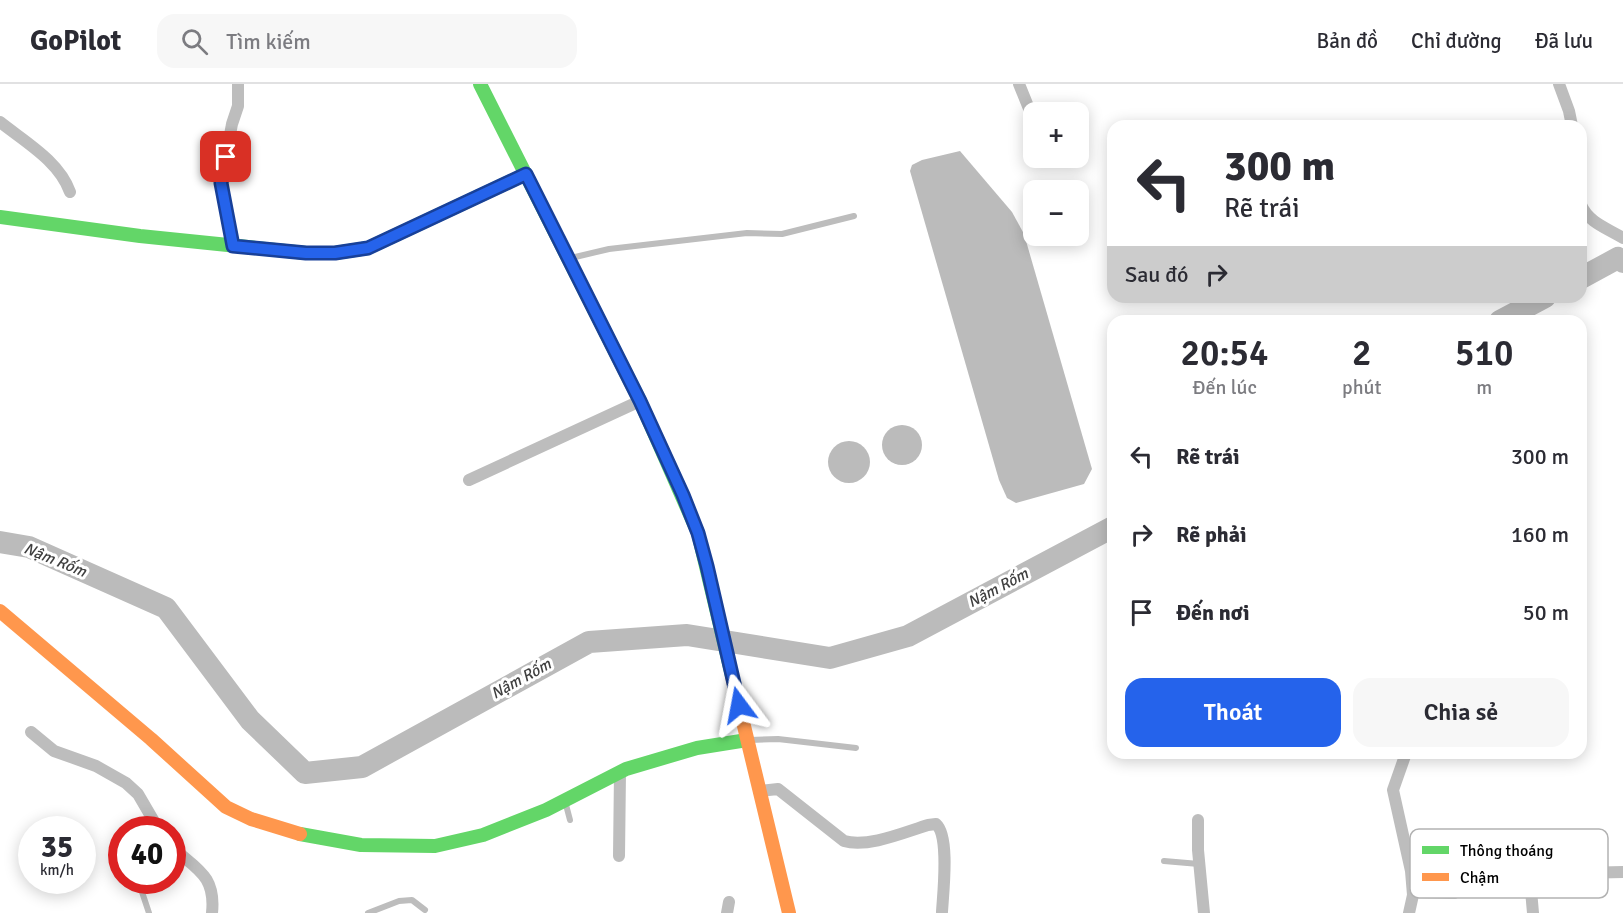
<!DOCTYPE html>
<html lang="vi">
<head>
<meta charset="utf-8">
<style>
  body { margin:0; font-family:Signika,sans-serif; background:#f7f7f7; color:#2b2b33; height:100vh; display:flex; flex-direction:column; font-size:22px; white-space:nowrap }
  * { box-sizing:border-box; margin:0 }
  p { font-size:20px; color:#7c7c81 }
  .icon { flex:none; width:33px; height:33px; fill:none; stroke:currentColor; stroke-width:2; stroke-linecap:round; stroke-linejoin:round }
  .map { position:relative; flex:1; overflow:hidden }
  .sheet { position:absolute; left:1107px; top:231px; width:480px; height:444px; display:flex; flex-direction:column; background:#fff; border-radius:18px; box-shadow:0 3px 15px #0003 }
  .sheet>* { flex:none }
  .banner { position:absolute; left:1107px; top:36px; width:480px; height:183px; border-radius:18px; box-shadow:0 3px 15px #0003; background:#fff; color:#2b2b33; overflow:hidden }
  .controls { position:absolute; left:1023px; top:18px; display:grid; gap:12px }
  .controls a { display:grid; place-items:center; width:66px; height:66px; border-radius:12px; background:#fff; box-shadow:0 3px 15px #0003; font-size:30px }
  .speed { position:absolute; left:18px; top:732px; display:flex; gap:12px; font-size:30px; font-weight:700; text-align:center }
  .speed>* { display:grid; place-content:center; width:78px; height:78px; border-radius:50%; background:#fff; box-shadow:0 3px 15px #0003; line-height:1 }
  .speed small { font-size:15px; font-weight:400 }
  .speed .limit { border:9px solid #d22; background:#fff; color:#111 }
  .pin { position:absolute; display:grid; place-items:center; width:51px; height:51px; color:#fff; margin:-26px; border-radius:12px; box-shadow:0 3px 9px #0006 }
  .me { position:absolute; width:66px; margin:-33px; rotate:347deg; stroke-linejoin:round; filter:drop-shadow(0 0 4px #0008) }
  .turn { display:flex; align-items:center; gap:21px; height:126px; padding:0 18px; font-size:27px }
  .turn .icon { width:78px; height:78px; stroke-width:2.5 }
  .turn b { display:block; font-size:42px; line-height:51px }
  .then { display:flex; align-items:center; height:57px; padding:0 18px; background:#0003; gap:12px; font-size:22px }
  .eta { display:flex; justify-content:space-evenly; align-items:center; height:102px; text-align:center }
  .eta b { font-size:36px; font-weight:600; line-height:42px }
  .action { display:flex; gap:12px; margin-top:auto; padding:12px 18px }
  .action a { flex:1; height:69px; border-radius:18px; background:#2563eb; color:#fff; font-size:24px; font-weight:600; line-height:69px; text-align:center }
  .action a+a { background:#f7f7f7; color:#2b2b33 }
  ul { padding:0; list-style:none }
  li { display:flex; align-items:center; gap:18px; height:78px; padding:0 18px }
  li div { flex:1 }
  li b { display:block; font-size:22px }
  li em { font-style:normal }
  header { display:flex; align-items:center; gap:36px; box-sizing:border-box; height:84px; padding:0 30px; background:#fff; border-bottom:2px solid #e1e1e2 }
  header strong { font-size:28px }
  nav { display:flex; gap:33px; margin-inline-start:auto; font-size:21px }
  .search { width:420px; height:54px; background:#f7f7f7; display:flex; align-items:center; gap:15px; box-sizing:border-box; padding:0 21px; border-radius:18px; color:#7c7c81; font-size:22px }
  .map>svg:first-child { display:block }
  .water { fill:#bbb }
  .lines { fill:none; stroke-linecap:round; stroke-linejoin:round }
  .river { stroke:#bbb; stroke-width:22 }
  .lane { stroke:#bdbdbd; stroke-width:6 }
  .street { stroke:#bdbdbd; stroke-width:12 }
  .fast { stroke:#63d668; stroke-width:14 }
  .slow { stroke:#ff974d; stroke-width:14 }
  .route-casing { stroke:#184099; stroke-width:15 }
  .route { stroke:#2563eb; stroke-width:10 }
  .labels { text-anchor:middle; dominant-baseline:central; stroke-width:6; stroke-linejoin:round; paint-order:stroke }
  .water-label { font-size:16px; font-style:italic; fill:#3f3f3f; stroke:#fff }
  .key { fill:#fff; stroke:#b2b2b2; stroke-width:1.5 }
  .key-label { font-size:16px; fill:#000 }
</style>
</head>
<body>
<header>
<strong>GoPilot</strong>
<div class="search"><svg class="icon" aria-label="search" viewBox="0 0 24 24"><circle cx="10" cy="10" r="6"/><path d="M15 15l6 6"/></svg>Tìm kiếm</div>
<nav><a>Bản đồ</a><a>Chỉ đường</a><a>Đã lưu</a></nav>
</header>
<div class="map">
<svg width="1623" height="829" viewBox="0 0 1623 829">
  <rect width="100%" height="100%" fill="#fff"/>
  <!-- water -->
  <g class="water">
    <polygon points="960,67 1012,128 1024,150 1092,385 1084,400 1016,419 1007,414 999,396 910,87 912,81 922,76"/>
    <circle cx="902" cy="361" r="20"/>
    <circle cx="849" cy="378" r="21"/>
  </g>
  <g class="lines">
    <!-- river -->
    <g class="river">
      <polyline points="1581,194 1618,174 1623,178"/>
      <polyline points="1500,237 1545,213"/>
      <polyline points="0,458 29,463 166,524 250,636 305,689 362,683 589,558 687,551 830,574 908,552 1113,443"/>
    </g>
    <!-- lane -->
    <g class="lane">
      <polyline points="571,174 609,165 747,149 782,150 854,132"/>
      <polyline points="749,656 778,655 856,664"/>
      <polyline points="565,717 570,736"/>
      <polyline points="1520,768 1523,779 1532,792"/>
      <polyline points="1164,777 1199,780"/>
      <polyline points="138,796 149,829"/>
      <polyline points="1413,811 1455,812"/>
      <polyline points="368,829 399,817 412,816 425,826"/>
    </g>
    <!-- street -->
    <g class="street">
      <polyline points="1019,0 1034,37"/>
      <polyline points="1559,0 1569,27 1572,42"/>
      <path d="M0,38C25,58 59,77 70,108"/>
      <path d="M1581,121C1589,139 1607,144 1623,154"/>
      <polyline points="233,162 221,99 232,40 238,22 238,0"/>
      <polyline points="469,396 640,317"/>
      <polyline points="31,648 54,667 96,682 126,699 138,710 159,746"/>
      <polyline points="1406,669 1393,706 1411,787 1413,811 1409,829"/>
      <path d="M759,707L778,705L844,757C868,764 905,748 928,741L936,740C950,752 943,809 942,828"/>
      <polyline points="1198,736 1198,766 1204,829"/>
      <path d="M172,763C196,785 216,791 212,829"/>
      <polyline points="619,772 620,688"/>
      <polyline points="727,829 729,818"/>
      <polyline points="1533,829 1530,795 1535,790 1623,788"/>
    </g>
    <!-- fast -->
    <g class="fast">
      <polyline points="480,0 640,317 698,449 732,592"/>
      <polyline points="0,133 140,152 306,169 335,169 368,164 526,90"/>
      <polyline points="300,750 361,761 435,762 483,751 546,726 626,685 697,664 747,656"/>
    </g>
    <!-- slow -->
    <g class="slow">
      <polyline points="0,527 151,655 226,723 251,735 300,750"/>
      <polyline points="732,592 789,829"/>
    </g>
  </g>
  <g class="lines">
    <defs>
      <polyline id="route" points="226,73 221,99 233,162 306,169 335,169 368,164 526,90 640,317 683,411 698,449 707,482 739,621"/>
    </defs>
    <!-- route casing -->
    <use href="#route" class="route-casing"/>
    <!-- route -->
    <use href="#route" class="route"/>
  </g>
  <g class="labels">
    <!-- water labels -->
    <g class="water-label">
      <text transform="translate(55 476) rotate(22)">Nậm Rốm</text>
      <text transform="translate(998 504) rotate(-28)">Nậm Rốm</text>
      <text transform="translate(521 595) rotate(-29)">Nậm Rốm</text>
    </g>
  </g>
  <!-- legend -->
  <rect x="1410" y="745" width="198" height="69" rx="9" class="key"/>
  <rect x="1422" y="762" width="27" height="8" fill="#63d668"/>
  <rect x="1422" y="789" width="27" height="8" fill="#ff974d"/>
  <g class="key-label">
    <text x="1460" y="772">Thông thoáng</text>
    <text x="1460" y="799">Chậm</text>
  </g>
</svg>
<div class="controls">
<a>+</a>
<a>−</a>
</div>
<div class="speed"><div>35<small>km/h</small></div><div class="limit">40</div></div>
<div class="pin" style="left:226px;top:73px;background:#d93025"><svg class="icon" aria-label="arrive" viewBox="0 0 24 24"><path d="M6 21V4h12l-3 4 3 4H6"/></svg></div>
<svg class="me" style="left:739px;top:621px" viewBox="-20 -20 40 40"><path d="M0-17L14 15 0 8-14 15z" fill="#2563eb" stroke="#fff" stroke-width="4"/></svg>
<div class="banner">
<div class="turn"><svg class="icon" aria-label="left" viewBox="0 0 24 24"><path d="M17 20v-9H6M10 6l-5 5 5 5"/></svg><div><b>300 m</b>Rẽ trái</div></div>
<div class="then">Sau đó<svg class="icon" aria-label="right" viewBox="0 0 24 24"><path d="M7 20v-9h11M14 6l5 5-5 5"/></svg></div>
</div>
<section class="sheet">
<div class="eta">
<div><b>20:54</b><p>Đến lúc</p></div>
<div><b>2</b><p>phút</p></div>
<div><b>510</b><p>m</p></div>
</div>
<ul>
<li><svg class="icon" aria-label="left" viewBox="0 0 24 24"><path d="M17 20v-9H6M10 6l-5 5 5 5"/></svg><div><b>Rẽ trái</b></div><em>300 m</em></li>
<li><svg class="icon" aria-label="right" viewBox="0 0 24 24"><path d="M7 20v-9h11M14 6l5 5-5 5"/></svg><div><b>Rẽ phải</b></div><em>160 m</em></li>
<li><svg class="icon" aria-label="arrive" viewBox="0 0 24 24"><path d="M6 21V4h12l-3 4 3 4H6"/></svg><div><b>Đến nơi</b></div><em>50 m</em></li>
</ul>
<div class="action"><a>Thoát</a><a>Chia sẻ</a></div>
</section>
</div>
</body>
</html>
